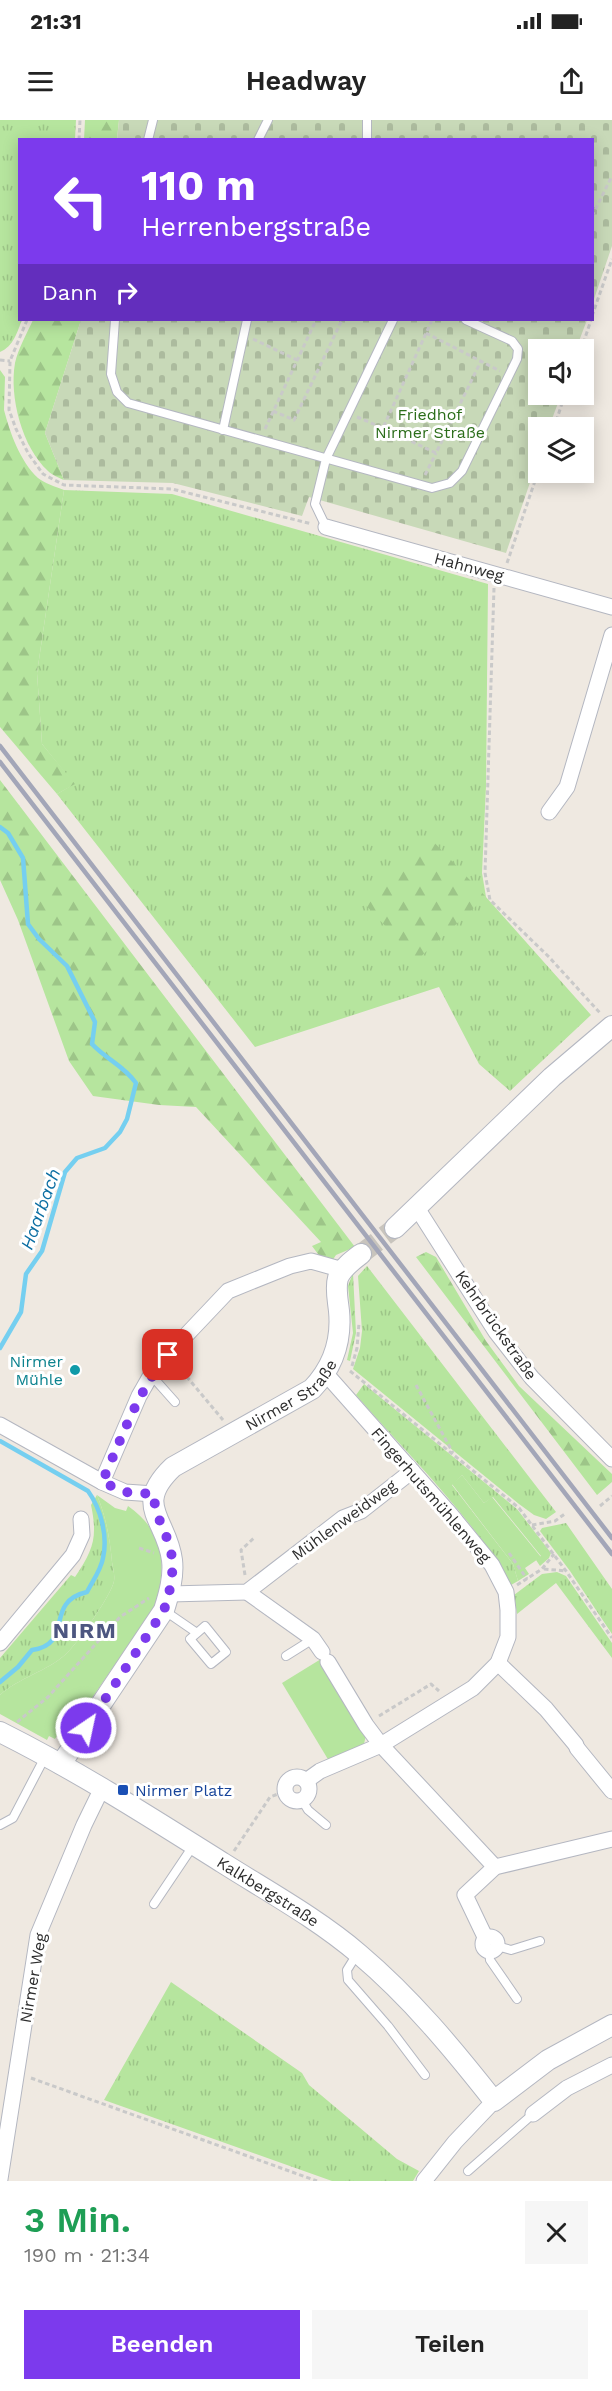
<!DOCTYPE html>
<html lang="de">
<head>
<meta charset="utf-8">
<style>
  body { margin:0; font-family:"Work Sans",sans-serif; background:#f6f6f6; color:#222; height:100vh; display:flex; flex-direction:column; font-size:22px; white-space:nowrap }
  * { box-sizing:border-box; margin:0 }
  p { font-size:20px; color:#767676 }
  .icon { flex:none; width:33px; height:33px; fill:none; stroke:currentColor; stroke-width:2; stroke-linecap:round; stroke-linejoin:round }
  .map { position:relative; height:2061px; overflow:hidden }
  .sheet { display:flex; flex-direction:column; background:#fff; flex:1 }
  .sheet>* { flex:none }
  .banner { position:absolute; left:18px; top:18px; width:576px; height:183px; border-radius:0px; box-shadow:0 3px 15px #0003; background:#7c3aed; color:#fff; overflow:hidden }
  .controls { position:absolute; left:528px; top:219px; display:grid; gap:12px }
  .controls a { display:grid; place-items:center; width:66px; height:66px; border-radius:0px; background:#fff; box-shadow:0 3px 15px #0003; font-size:30px }
  .pin { position:absolute; display:grid; place-items:center; width:51px; height:51px; color:#fff; margin:-26px; border-radius:12px; box-shadow:0 3px 9px #0006 }
  .me { position:absolute; width:66px; margin:-33px; rotate:34deg; stroke-linejoin:round; filter:drop-shadow(0 0 4px #0008) }
  .turn { display:flex; align-items:center; gap:21px; height:126px; padding:0 24px; font-size:27px }
  .turn .icon { width:78px; height:78px; stroke-width:2.5 }
  .turn b { display:block; font-size:42px; line-height:51px }
  .then { display:flex; align-items:center; height:57px; padding:0 24px; background:#0003; gap:12px; font-size:22px }
  .round { display:grid; place-items:center; flex:none; width:63px; height:63px; border-radius:0px; background:#f6f6f6 }
  .headline { display:flex; align-items:center; justify-content:space-between; height:102px; padding:0 24px }
  h1 { font-size:36px; font-weight:600; line-height:45px; color:#1e9e55 }
  .action { display:flex; gap:12px; margin-top:auto; padding:12px 24px }
  .action a { flex:1; height:69px; border-radius:0px; background:#7c3aed; color:#fff; font-size:24px; font-weight:600; line-height:69px; text-align:center }
  .action a+a { background:#f6f6f6; color:#222 }
  .status { display:flex; justify-content:space-between; align-items:center; height:42px; padding:0 30px; background:#fff; direction:ltr }
  .status svg { height:16px; fill:currentColor }
  header { display:flex; justify-content:space-between; align-items:center; height:78px; padding:0 24px; background:#fff; font-size:27px; font-weight:600 }
  .map>svg:first-child { display:block }
  .grass { fill:url(#grass-tufts) }
  .forest { fill:url(#forest-firs) }
  .cemetery { fill:url(#cemetery-stones) }
  .park { fill:#b6e59e }
  .lines { fill:none; stroke-linecap:round; stroke-linejoin:round }
  .stream { stroke:#75cff0; stroke-width:4.5 }
  .tertiary-tunnel { stroke:#c8c4bd; stroke-width:20; stroke-dasharray:20 10; stroke-linecap:butt }
  .service-casing { stroke:#b4b7c1; stroke-width:10 }
  .minor-casing { stroke:#b4b7c1; stroke-width:17 }
  .tertiary-casing { stroke:#b4b7c1; stroke-width:22 }
  .path { stroke:#c9c9c9; stroke-width:3; stroke-dasharray:4.5 3; stroke-linecap:butt }
  .service { stroke:#fff; stroke-width:8 }
  .minor { stroke:#fff; stroke-width:15 }
  .tertiary { stroke:#fff; stroke-width:20 }
  .rail { stroke:#a3a6b8; stroke-width:4.5 }
  .route { stroke:#7c3aed; stroke-width:10; stroke-dasharray:0 18 }
  .culture-dot { fill:#0f9aa8; stroke:#fff; stroke-width:2 }
  .transit-dot { fill:#1a4fb4; stroke:#fff; stroke-width:2 }
  .labels { text-anchor:middle; dominant-baseline:central; stroke-width:6; stroke-linejoin:round; paint-order:stroke }
  .park-label { font-size:16px; fill:#2c6e1b; stroke:#fff }
  .street-label { font-size:16px; fill:#2e2e2e; stroke:#fff }
  .culture-label { font-size:16px; fill:#0d838f; stroke:#fff; text-anchor:end }
  .transit-label { font-size:16px; fill:#164399; stroke:#fff; text-anchor:start }
  .water-label { font-size:18px; font-style:italic; fill:#0d6fa3; stroke:#fff }
  .district-label { font-size:22px; font-weight:bold; letter-spacing:1.5px; fill:#4d5680; stroke:#fff }
</style>
</head>
<body>
<div class="status"><b>21:31</b><svg viewBox="0 0 49 12"><path d="M0 12V9h3v3zM5 12V6h3v6zM10 12V3h3v9zM15 12V0h3v12zM26 1h20v11H26zM47 4h2v5h-2z"/></svg></div>
<header><svg class="icon" aria-label="menu" viewBox="0 0 24 24"><path d="M4 6h16M4 12h16M4 18h16"/></svg>Headway<svg class="icon" aria-label="share" viewBox="0 0 24 24"><path d="M12 15V3M7 8l5-5 5 5M5 13v7h14v-7"/></svg></header>
<div class="map">
<svg width="612" height="2061" viewBox="0 0 612 2061">
  <defs>
    <pattern id="grass-tufts" width="24" height="20" patternUnits="userSpaceOnUse" patternTransform="scale(1.5)"><rect width="24" height="20" fill="#b6e59e"/><path d="M3 7l-1-3M5 7V3M7 7l1-3M15 17l-1-3M17 17v-4M19 17l1-3" fill="none" stroke="#9dc588"/></pattern>
    <pattern id="forest-firs" width="22" height="20" patternUnits="userSpaceOnUse" patternTransform="scale(1.5)"><rect width="22" height="20" fill="#b6e59e"/><path d="M5 1l3.5 6h-7zM16 11l3.5 6h-7z" fill="#9dc588"/></pattern>
    <pattern id="cemetery-stones" width="16" height="16" patternUnits="userSpaceOnUse" patternTransform="scale(1.5)"><rect width="16" height="16" fill="#c8d9b8"/><path d="M2 7V4a2 2 0 0 1 4 0v3zM10 15v-3a2 2 0 0 1 4 0v3z" fill="#acbb9e"/></pattern>
  </defs>
  <rect width="100%" height="100%" fill="#efe9e1"/>
  <!-- grass -->
  <g class="grass">
    <path d="M0,0H76L75,19L20,20V200H22C17,212 14,226 0,232Z"/>
    <polygon points="0,250 5,257 4,290 0,290"/>
    <polygon points="64,370 172,374 488,464 486,666 482,753 486,777 591,895 510,971 479,944 439,867 255,927 57,674 74,664 42,624 37,553"/>
    <polygon points="367,1146 556,1392 546,1399 534,1395 519,1384 353,1249 360,1228 362,1211 358,1156"/>
    <polygon points="353,1153 356,1213 350,1241 347,1240 353,1213 348,1166"/>
    <path d="M364,1264L517,1389L551,1433L549,1438L540,1446L536,1440L541,1436L493,1377L484,1383L462,1355L452,1365L513,1444L518,1461L511,1465C472,1396 408,1335 356,1275Z"/>
    <path d="M97,1375C106,1397 110,1419 112,1442C113,1448 115,1455 114,1461C112,1474 77,1524 66,1534C46,1552 20,1557 0,1575V1538L71,1455L75,1457C93,1430 98,1418 91,1385Z"/>
    <polygon points="566,1403 612,1469 612,1514 570,1451 540,1411 542,1408"/>
    <polygon points="557,1452 566,1456 612,1523 612,1538 556,1463 517,1494 514,1475 542,1454"/>
    <polygon points="171,1862 302,1953 309,1965 397,2039 419,2051 413,2061 332,2061 104,1980"/>
  </g>
  <!-- forest -->
  <g class="forest">
    <polygon points="85,0 119,0 117,19 84,20"/>
    <path d="M33,200H81L45,313L64,360C59,358 52,355 48,351C22,327 9,277 15,243C18,229 27,213 33,200Z"/>
    <path d="M0,290H4C10,313 20,341 38,358C44,363 56,367 64,370L37,553L42,624L75,664L57,674L0,607Z"/>
    <polygon points="0,660 355,1127 336,1135 332,1141 321,1138 312,1126 321,1122 196,987 159,985 93,976 69,941 18,800 0,760"/>
    <polygon points="429,717 486,777 417,840 360,779"/>
    <polygon points="426,1132 436,1137 486,1221 519,1266 612,1354 612,1362 597,1375 416,1137"/>
  </g>
  <!-- cemetery -->
  <g class="cemetery">
    <polygon points="119,0 612,0 612,126 593,182 592,20 117,20"/>
    <polygon points="81,200 587,200 576,229 538,230 538,274 561,275 549,307 538,308 538,339 506,433 309,377 302,396 173,363 64,360 45,313"/>
  </g>
  <!-- park -->
  <g class="park">
    <polygon points="462,1355 484,1383 492,1377 541,1437 525,1448 529,1454 518,1461 513,1444 452,1364"/>
    <path d="M97,1375L115,1388L126,1391L128,1386C165,1412 167,1445 155,1486L66,1616L59,1612L55,1619L49,1616L47,1620L0,1594V1575C20,1557 46,1552 66,1534C77,1524 112,1474 114,1461C115,1455 113,1448 112,1442C110,1419 106,1397 97,1375Z"/>
    <polygon points="321,1539 366,1615 364,1624 329,1641 282,1563"/>
  </g>
  <g class="lines">
    <!-- stream -->
    <g class="stream">
      <path d="M0,707L8,713L23,738L28,804L39,819L67,846L95,902L92,924C107,940 123,945 136,963L127,999L120,1012L105,1028L77,1038L65,1052L42,1131L26,1154L21,1192L0,1228"/>
      <path d="M0,1321L88,1371C101,1389 108,1416 103,1438C101,1450 92,1462 87,1472C43,1482 75,1524 32,1530L18,1547L0,1562"/>
    </g>
    <!-- tertiary-tunnel -->
    <polyline class="tertiary-tunnel" points="361,1134 395,1108"/>
    <defs>
      <g id="service">
        <polyline points="367,0 367,20"/>
        <polyline points="148,20 153,0"/>
        <polyline points="258,20 268,0"/>
        <polyline points="115,200 111,254 117,272 128,283 432,368 450,363 462,351 517,239 518,229 512,221 466,200"/>
        <polyline points="223,310 247,200"/>
        <polyline points="326,407 315,384 326,339 393,200"/>
        <polyline points="151,1255 175,1282"/>
        <polyline points="165,1491 197,1513 190,1519 211,1544 226,1532 205,1506 197,1513"/>
        <polyline points="286,1536 313,1519"/>
        <polyline points="302,1680 308,1690 326,1705"/>
        <polyline points="0,1705 13,1698 45,1637"/>
        <polyline points="154,1784 193,1726"/>
        <polyline points="497,1826 511,1830 540,1821"/>
        <polyline points="489,1831 490,1840 517,1879"/>
        <polyline points="357,1834 347,1850 348,1860 388,1906 425,1955"/>
        <polyline points="468,2051 533,1994"/>
      </g>
      <g id="minor">
        <polyline points="326,407 612,487"/>
        <polyline points="549,692 567,667 612,515"/>
        <polyline points="417,1088 496,1212 532,1258 612,1339"/>
        <polyline points="0,1305 102,1362 125,1372 154,1374"/>
        <polyline points="102,1362 139,1276 151,1255 174,1228 228,1171 290,1146 311,1141 343,1150"/>
        <polyline points="247,1472 313,1519 322,1532"/>
        <polyline points="170,1474 247,1472 343,1398 361,1391 412,1351"/>
        <polyline points="0,1523 73,1435 82,1415 81,1399"/>
        <polyline points="328,1542 366,1605 381,1625 495,1747"/>
        <polyline points="498,1543 546,1589 576,1625"/>
        <polyline points="577,1628 612,1671"/>
        <circle cx="297" cy="1669" r="12"/>
        <polyline points="306,1661 320,1651 381,1625 473,1568 498,1543 508,1517 508,1490 506,1472 492,1445 451,1395 326,1254"/>
        <circle cx="490" cy="1824" r="7"/>
        <polyline points="486,1819 465,1775 495,1747 612,1719"/>
        <polyline points="533,1994 567,1968 612,1945"/>
        <polyline points="0,2059 38,1815 84,1705 102,1668"/>
        <polyline points="424,2061 455,2022 494,1981"/>
      </g>
      <g id="tertiary">
        <polyline points="395,1108 552,957 612,906"/>
        <path id="s1" d="M0,1612C78,1651 150,1697 223,1743C269,1772 318,1799 359,1834C411,1878 453,1929 494,1981L548,1940L612,1905"/>
        <path id="s2" d="M61,1644L164,1490C169,1474 174,1457 172,1440C167,1399 132,1386 173,1347L312,1269C333,1247 342,1222 339,1191C338,1181 335,1168 338,1158C342,1148 353,1140 361,1134"/>
      </g>
    </defs>
    <!-- service casing -->
    <use href="#service" class="service-casing"/>
    <!-- minor casing -->
    <use href="#minor" class="minor-casing"/>
    <!-- tertiary casing -->
    <use href="#tertiary" class="tertiary-casing"/>
    <!-- path -->
    <g class="path">
      <polyline points="79,20 80,0"/>
      <polyline points="592,96 612,56"/>
      <polyline points="592,196 612,139"/>
      <polyline points="27,200 10,241 9,290 16,309 28,333 43,354 64,365 172,369 312,404"/>
      <polyline points="432,200 383,308 436,333 481,241"/>
      <polyline points="426,213 500,251"/>
      <polyline points="253,219 297,240"/>
      <polyline points="581,230 591,200"/>
      <polyline points="0,240 10,241"/>
      <polyline points="273,291 294,300 342,200"/>
      <polyline points="357,297 383,308"/>
      <polyline points="554,308 565,274"/>
      <polyline points="265,309 316,200"/>
      <polyline points="425,355 436,333"/>
      <polyline points="507,443 538,352"/>
      <polyline points="494,468 485,753 490,780 549,837 600,893"/>
      <polyline points="177,1245 223,1300"/>
      <polyline points="352,1246 357,1228 359,1203"/>
      <polyline points="350,1251 519,1388 566,1451 612,1518"/>
      <polyline points="416,1265 453,1333"/>
      <polyline points="600,1386 612,1376"/>
      <polyline points="532,1405 555,1401 566,1393"/>
      <polyline points="139,1428 154,1433"/>
      <polyline points="509,1433 527,1459"/>
      <polyline points="544,1449 566,1451"/>
      <polyline points="245,1455 241,1430 254,1418"/>
      <polyline points="517,1465 542,1449 554,1434"/>
      <polyline points="379,1596 431,1564 439,1571"/>
      <polyline points="17,1602 48,1577 120,1497 149,1478"/>
      <polyline points="234,1731 270,1677 286,1671"/>
      <polyline points="31,1958 317,2061"/>
    </g>
    <!-- service -->
    <use href="#service" class="service"/>
    <!-- minor -->
    <use href="#minor" class="minor"/>
    <!-- tertiary -->
    <use href="#tertiary" class="tertiary"/>
    <!-- rail -->
    <g class="rail">
      <polyline points="0,626 612,1418"/>
      <polyline points="0,642 612,1434"/>
    </g>
  </g>
  <g class="lines">
    <!-- route -->
    <path class="route" d="M86,1608L164,1490C171,1469 176,1446 169,1424C163,1406 154,1393 154,1374L125,1372L102,1362C122,1318 137,1272 168,1235"/>
  </g>
  <!-- markers -->
  <circle class="culture-dot" cx="75" cy="1250" r="6"/>
  <rect class="transit-dot" x="117" y="1664" width="12" height="12" rx="3"/>
  <g class="labels">
    <!-- park labels -->
    <g class="park-label">
      <text x="430" y="294">Friedhof<tspan x="430" dy="18">Nirmer Straße</tspan></text>
    </g>
    <!-- street labels -->
    <g class="street-label">
      <text transform="translate(469 447) rotate(15)">Hahnweg</text>
      <text transform="translate(496 1205) rotate(55)">Kehrbrückstraße</text>
      <text stroke="none"><textPath href="#s2" startOffset="478">Nirmer Straße</textPath></text>
      <text transform="translate(431 1375) rotate(49)">Fingerhutsmühlenweg</text>
      <text transform="translate(344 1400) rotate(-36)">Mühlenweidweg</text>
      <text stroke="none"><textPath href="#s1" startOffset="312">Kalkbergstraße</textPath></text>
      <text transform="translate(33 1858) rotate(-80)">Nirmer Weg</text>
    </g>
    <!-- culture labels -->
    <g class="culture-label">
      <text x="63" y="1241">Nirmer<tspan x="63" dy="18">Mühle</tspan></text>
    </g>
    <!-- transit labels -->
    <g class="transit-label">
      <text x="135" y="1670">Nirmer Platz</text>
    </g>
    <!-- water labels -->
    <g class="water-label">
      <text transform="translate(40 1089) rotate(-70)">Haarbach</text>
    </g>
    <!-- district labels -->
    <g class="district-label">
      <text x="85" y="1510">NIRM</text>
    </g>
  </g>
</svg>
<div class="controls">
<a><svg class="icon" aria-label="sound" viewBox="0 0 24 24"><path d="M4 9h4l5-4v14l-5-4H4zM17 9q2 3 0 6"/></svg></a>
<a><svg class="icon" aria-label="layers" viewBox="0 0 24 24"><path d="M12 4l9 5-9 5-9-5zM3 14l9 5 9-5"/></svg></a>
</div>
<div class="pin" style="left:168px;top:1235px;background:#d93025"><svg class="icon" aria-label="arrive" viewBox="0 0 24 24"><path d="M6 21V4h12l-3 4 3 4H6"/></svg></div>
<svg class="me" style="left:86px;top:1608px" viewBox="-20 -20 40 40"><circle r="17" fill="#7c3aed" stroke="#fff" stroke-width="3"/><path d="M0-11L8 9 0 5-8 9z" fill="#fff"/></svg>
<div class="banner">
<div class="turn"><svg class="icon" aria-label="left" viewBox="0 0 24 24"><path d="M17 20v-9H6M10 6l-5 5 5 5"/></svg><div><b>110 m</b>Herrenbergstraße</div></div>
<div class="then">Dann<svg class="icon" aria-label="right" viewBox="0 0 24 24"><path d="M7 20v-9h11M14 6l5 5-5 5"/></svg></div>
</div>
</div>
<section class="sheet">
<div class="headline"><div><h1>3 Min.</h1><p>190 m · 21:34</p></div><a class="round"><svg class="icon" aria-label="close" viewBox="0 0 24 24"><path d="M6 6l12 12M18 6L6 18"/></svg></a></div>
<div class="action"><a>Beenden</a><a>Teilen</a></div>
</section>
</body>
</html>
